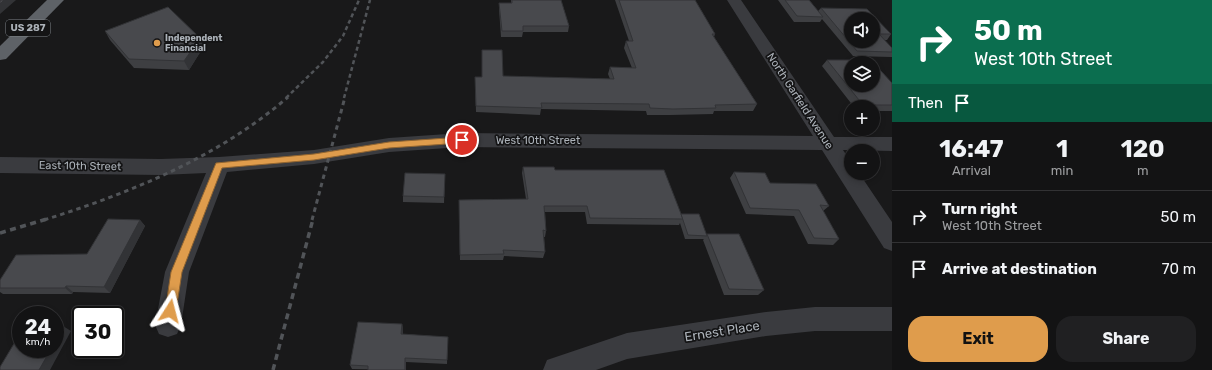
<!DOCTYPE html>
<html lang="en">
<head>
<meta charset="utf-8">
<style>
  body { margin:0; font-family:Rubik,sans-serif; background:#202022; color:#f1f3f6; height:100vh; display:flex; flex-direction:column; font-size:15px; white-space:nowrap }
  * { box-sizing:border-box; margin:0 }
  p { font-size:13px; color:#9d9ea0 }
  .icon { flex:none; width:22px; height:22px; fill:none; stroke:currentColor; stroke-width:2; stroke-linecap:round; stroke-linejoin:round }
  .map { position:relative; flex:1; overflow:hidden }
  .drawer { display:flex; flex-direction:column; background:#131314; width:320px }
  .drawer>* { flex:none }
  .guide { background:#0b6e4f; color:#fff; overflow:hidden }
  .controls { position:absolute; left:844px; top:12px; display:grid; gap:8px }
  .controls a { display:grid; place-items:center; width:36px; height:36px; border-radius:50%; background:#131314; box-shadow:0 2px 6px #0003,0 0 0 1px #323234; font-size:20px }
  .speed { position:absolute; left:12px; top:306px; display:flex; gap:8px; font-size:20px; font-weight:700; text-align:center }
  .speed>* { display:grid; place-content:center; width:52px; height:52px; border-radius:50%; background:#131314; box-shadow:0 2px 6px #0003,0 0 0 1px #323234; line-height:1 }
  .speed small { font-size:10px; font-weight:400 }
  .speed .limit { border:2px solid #111; border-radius:6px; background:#fff; color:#111 }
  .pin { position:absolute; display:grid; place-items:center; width:34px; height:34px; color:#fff; margin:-17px; border:2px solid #fff; border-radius:50%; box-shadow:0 1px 4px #0007 }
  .me { position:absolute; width:44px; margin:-22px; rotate:9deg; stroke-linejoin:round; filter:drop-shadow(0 0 3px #0008) }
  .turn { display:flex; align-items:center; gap:14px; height:84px; padding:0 16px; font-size:18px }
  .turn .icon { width:52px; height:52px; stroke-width:2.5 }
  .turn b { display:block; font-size:28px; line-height:34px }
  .then { display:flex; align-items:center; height:38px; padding:0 16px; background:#0003; gap:8px; font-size:15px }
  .eta { display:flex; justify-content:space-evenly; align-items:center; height:68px; text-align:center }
  .eta b { font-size:24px; font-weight:700; line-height:28px }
  .primary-button { display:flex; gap:8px; margin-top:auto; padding:8px 16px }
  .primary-button a { flex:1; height:46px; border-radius:16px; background:#df9c4c; color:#111; font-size:16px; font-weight:700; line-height:46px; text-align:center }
  .primary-button a+a { background:#202022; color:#f1f3f6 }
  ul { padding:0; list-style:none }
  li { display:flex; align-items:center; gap:12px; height:52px; padding:0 16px; border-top:1px solid #323234 }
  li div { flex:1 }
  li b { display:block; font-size:15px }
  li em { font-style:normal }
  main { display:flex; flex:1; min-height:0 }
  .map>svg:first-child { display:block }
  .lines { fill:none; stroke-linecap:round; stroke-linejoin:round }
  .minor { fill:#3a3b3f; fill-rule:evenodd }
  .trunk { fill:#5e6267; fill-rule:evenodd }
  .rail-far2 { stroke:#515458; stroke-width:2.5; stroke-dasharray:4 3; stroke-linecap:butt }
  .rail-far1 { stroke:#515458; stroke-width:3; stroke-dasharray:4.5 4; stroke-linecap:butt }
  .rail { stroke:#515458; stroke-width:3.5; stroke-dasharray:6 4.5; stroke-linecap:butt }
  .wall { fill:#3e3f42 }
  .shaded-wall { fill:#323336 }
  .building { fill:#48494d; stroke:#323336; fill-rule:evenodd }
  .route { fill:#df9c4c; stroke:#916531 }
  .poi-dot { fill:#df9c4c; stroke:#141415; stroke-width:1.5 }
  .labels { text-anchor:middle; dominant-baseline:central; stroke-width:3.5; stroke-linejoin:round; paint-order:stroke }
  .far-poi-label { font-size:9px; font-weight:bold; fill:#acb2b9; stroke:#141415; text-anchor:start }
  .shield { fill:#141415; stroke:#7e8388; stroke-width:1 }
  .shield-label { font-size:10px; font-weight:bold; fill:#acb2b9 }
  .street-label { font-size:11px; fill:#acb2b9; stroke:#141415 }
  .near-street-label { font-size:13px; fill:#acb2b9; stroke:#141415 }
</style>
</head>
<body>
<main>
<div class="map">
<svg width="892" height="370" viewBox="0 0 892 370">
  <rect width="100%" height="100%" fill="#19191a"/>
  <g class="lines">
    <!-- minor -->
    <g class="minor">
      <polygon points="727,0 741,0 834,137 892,137 892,151 843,150 851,162 851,173 859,173 892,222 892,251 884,248 822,150 462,147 389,152 314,164 227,172 189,272 181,325 177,334 168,337 159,334 155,325 165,272 206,173 161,175 0,173 0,157 161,159 219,157 314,150 389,138 462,133 813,136"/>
      <polygon points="815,307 892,307 892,331 815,331 766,336 627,359 596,370 543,370 547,360 627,333 766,312"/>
    </g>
    <!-- trunk -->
    <polygon class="trunk" points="47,0 64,0 6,59 0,60 0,46"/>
    <!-- rail-far2 -->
    <g class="rail-far2">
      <polyline points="286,98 323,62 343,36 359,0"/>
      <polyline points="344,98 370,0"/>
    </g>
    <!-- rail-far1 -->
    <g class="rail-far1">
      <path d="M44,220C130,193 219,157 288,97"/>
      <polyline points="312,220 345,97"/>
    </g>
    <!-- rail -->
    <g class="rail">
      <polyline points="0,233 47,219"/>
      <polyline points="273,370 313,219"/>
    </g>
  </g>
  <!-- wall -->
  <g class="wall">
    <polygon points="511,0 561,0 569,26 568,32 523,32 522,37 501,37 499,9 499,3 511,3"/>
    <polygon points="615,0 695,0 715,34 714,37 757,104 753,111 714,111 713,114 670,115 647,115 646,111 541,109 540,115 476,112 475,77 482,77 482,50 503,76 610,79 608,74 610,67 632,68 624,48 626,41 629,41"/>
    <polygon points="778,0 809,0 818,11 821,8 891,34 887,40 884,40 892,48 892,57 891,57 853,56 822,19 820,22 794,22"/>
    <polygon points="105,31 200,38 204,46 189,70 134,68 110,40"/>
    <polygon points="827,60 892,83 892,111 873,111 873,107 854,107 822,66"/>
    <polygon points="523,167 555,170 681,214 706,235 707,234 764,290 758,295 724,295 703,240 704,239 685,239 680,223 679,225 587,224 585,212 545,212 546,231 545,237 544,237 545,252 543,258 504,256 503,260 460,260 459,200 526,199 522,173"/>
    <polygon points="734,172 829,206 823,211 839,239 833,245 808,244 794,216 746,214 730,178"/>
    <polygon points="445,174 444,203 403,202 403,196"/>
    <polygon points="140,220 145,226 110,293 73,292 72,294 3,294 0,292 0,280 87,254"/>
    <polygon points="402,324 403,329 403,334 448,337 447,364 406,362 406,370 352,369 350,365"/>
  </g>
  <!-- shaded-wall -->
  <g class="shaded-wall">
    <polygon points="4,0 16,0 0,14 0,4"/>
    <polygon points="200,38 204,46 189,70 184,61"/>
    <polygon points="140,220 145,226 110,293 104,287"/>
    <polygon points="66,286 73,292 72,294 65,288"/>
    <polygon points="402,324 403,329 402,339 401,334"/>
    <polygon points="63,326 71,331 50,370 39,370 51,349 55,349 55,341"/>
  </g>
  <!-- building -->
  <g class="building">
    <polygon points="0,0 4,0 0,4"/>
    <polygon points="512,0 561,0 569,26 523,26 523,31 502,31 499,3 512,3"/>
    <polygon points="619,0 695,0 715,34 712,34 757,104 715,105 716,108 673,109 650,108 649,104 541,103 542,108 476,106 475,77 482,77 482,50 502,50 503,76 614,79 610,67 636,68 626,41 633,41"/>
    <polygon points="785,0 809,0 823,17 797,16"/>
    <polygon points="168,7 200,38 184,61 129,59 105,31"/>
    <path d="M821,8L867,9L891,34H879L892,48V52L857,51ZM851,19H873V41H851Z"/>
    <path d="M827,60H871L892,83V105H863ZM851,63H873V85H851Z"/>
    <polygon points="523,167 554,167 555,170 664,170 683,219 590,218 587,206 544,206 546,231 543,230 545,252 503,250 504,254 460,255 459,200 528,199"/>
    <polygon points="734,172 765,173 770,183 816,184 829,206 820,205 839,239 814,238 799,210 750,208"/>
    <polygon points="405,173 445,174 444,197 403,196"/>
    <polygon points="681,214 699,214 707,236 688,235"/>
    <polygon points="108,219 140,220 104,287 66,286 65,288 0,288 0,280 16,255 87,254"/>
    <polygon points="707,234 739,234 764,290 729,289"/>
    <polygon points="358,322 402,324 401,334 448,337 447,360 405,358 405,370 368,370 368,366 350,365"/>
    <polygon points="55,326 63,326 55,341"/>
    <polygon points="21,332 21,349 51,349 39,370 0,370 0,367"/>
  </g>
  <!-- route -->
  <polygon class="route" points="462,137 466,140 462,143 389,148 314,160 222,168 182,272 176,311 174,315 170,317 166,315 165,311 171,272 216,163 314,154 389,142"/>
  <!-- markers -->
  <circle class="poi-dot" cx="157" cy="43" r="4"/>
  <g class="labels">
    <!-- far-poi labels -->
    <g class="far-poi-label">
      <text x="165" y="38">Independent<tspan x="165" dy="10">Financial</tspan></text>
    </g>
    <!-- shield labels -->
    <rect class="shield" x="6" y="20" width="44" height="16" rx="3"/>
    <g class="shield-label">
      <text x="28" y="28">US 287</text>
    </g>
    <!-- street labels -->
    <g class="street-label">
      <text transform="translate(800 101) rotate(57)">North Garfield Avenue</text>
      <text x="538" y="140">West 10th Street</text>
      <text transform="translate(80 166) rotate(1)">East 10th Street</text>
    </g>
    <!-- near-street labels -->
    <g class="near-street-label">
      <text transform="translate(722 331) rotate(-9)">Ernest Place</text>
    </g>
  </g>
</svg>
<div class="controls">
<a><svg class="icon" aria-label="sound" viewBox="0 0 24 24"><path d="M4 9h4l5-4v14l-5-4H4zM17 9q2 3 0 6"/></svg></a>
<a><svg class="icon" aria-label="layers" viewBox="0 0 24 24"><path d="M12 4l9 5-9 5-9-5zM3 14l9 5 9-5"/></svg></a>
<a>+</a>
<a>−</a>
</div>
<div class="speed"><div>24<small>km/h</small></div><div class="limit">30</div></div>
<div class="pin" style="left:462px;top:140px;background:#d93025"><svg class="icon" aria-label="arrive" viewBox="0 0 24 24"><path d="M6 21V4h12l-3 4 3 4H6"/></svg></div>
<svg class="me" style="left:170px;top:311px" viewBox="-20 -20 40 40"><path d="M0-17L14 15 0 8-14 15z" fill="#df9c4c" stroke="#fff" stroke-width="4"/></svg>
</div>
<section class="drawer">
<div class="guide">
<div class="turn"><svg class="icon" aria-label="right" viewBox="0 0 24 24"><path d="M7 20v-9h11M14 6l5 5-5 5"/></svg><div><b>50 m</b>West 10th Street</div></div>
<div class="then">Then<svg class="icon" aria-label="arrive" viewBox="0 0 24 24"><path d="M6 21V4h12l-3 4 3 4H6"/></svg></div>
</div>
<div class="eta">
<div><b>16:47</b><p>Arrival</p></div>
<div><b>1</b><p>min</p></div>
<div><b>120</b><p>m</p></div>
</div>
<ul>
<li><svg class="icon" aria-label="right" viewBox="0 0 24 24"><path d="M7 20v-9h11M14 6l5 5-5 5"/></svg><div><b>Turn right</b><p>West 10th Street</p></div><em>50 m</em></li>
<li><svg class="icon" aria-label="arrive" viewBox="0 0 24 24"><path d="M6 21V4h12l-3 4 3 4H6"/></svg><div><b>Arrive at destination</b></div><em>70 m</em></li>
</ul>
<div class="primary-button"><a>Exit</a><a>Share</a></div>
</section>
</main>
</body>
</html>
